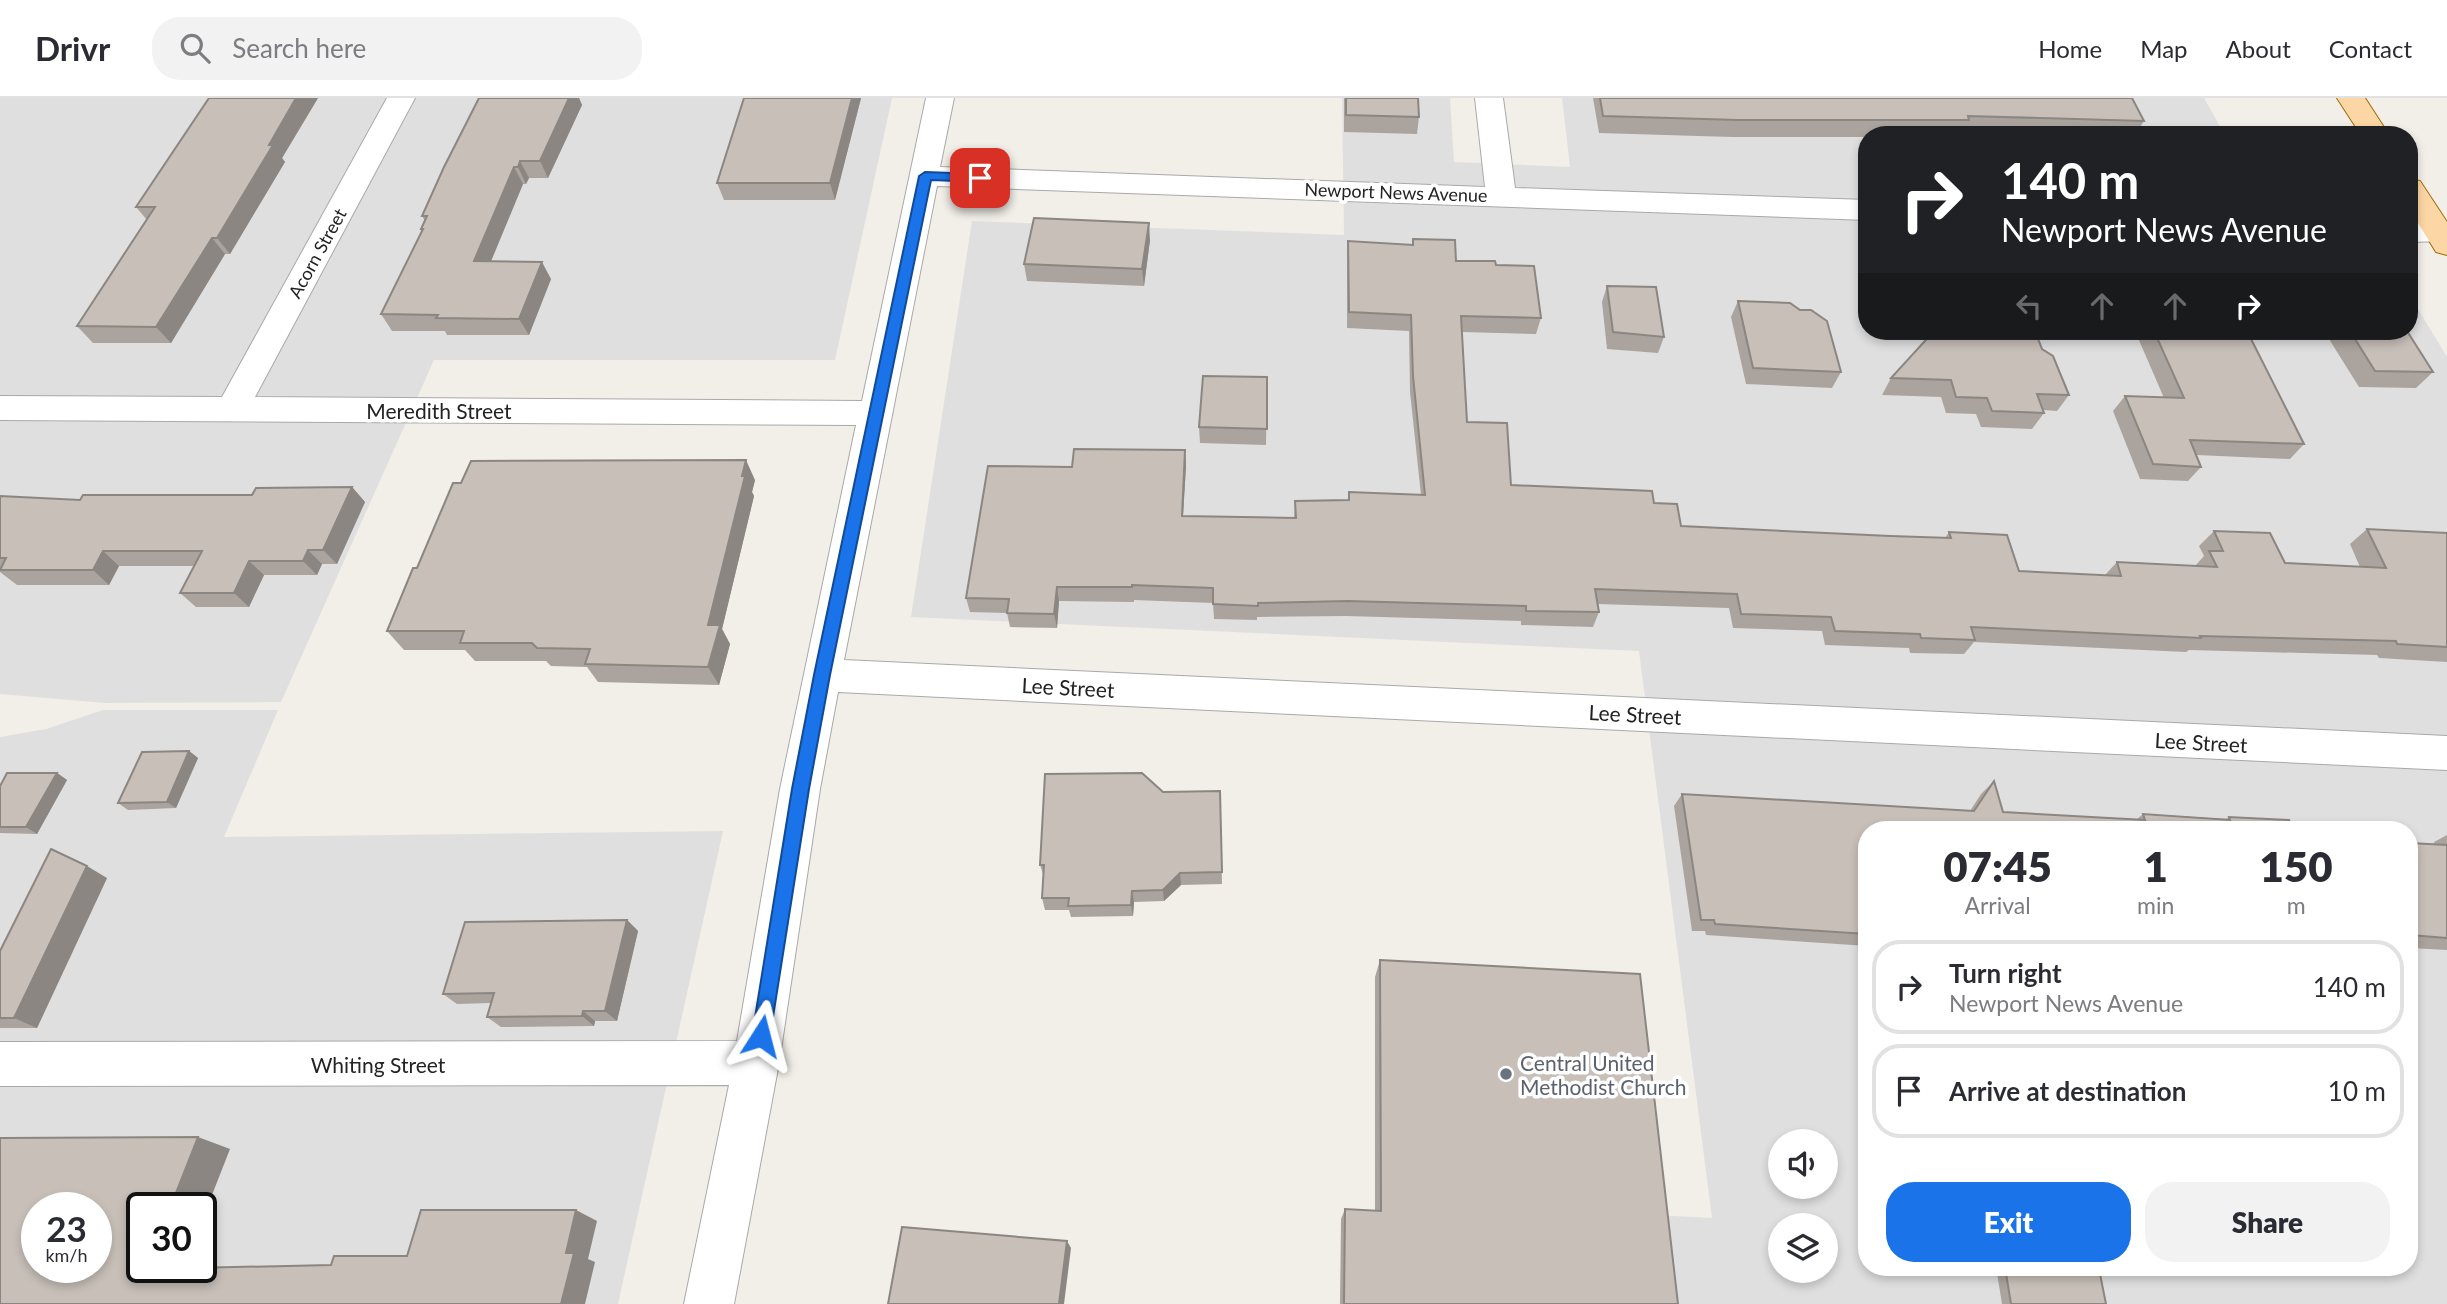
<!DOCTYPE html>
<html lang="en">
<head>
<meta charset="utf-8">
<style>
  body { margin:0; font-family:Lato,sans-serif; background:#f2f2f3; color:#2b2b33; height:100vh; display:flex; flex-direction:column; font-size:26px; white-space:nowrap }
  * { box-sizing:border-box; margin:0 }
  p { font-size:23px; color:#7c7c81 }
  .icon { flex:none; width:38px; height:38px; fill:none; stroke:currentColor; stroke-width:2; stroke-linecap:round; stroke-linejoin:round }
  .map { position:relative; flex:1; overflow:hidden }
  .drawer { position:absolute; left:1858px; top:723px; width:560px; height:455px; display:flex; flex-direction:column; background:#fff; border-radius:28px; box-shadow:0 4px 10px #0003 }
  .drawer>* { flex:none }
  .banner { position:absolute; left:1858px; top:28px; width:560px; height:214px; border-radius:28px; box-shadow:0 4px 10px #0003; background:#202124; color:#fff; overflow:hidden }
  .buttons { position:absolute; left:1768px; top:1031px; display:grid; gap:14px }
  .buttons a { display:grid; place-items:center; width:70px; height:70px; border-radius:50%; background:#fff; box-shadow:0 4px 10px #0003; font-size:35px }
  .speed { position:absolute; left:21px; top:1094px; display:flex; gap:14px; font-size:35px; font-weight:700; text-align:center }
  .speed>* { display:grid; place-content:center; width:91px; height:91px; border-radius:50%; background:#fff; box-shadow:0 4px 10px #0003; line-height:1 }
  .speed small { font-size:18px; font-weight:400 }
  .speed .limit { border:4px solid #111; border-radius:10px; background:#fff; color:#111 }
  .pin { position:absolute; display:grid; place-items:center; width:60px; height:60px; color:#fff; margin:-30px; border-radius:14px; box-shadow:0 4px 10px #0006 }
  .me { position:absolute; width:77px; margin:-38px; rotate:9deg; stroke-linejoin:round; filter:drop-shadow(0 0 5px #0008) }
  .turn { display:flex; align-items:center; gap:24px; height:147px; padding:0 28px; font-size:32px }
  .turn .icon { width:91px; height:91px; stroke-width:2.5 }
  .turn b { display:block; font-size:49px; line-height:60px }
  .lanes { display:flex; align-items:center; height:66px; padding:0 28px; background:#0003; justify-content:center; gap:35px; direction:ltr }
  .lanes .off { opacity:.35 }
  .eta { display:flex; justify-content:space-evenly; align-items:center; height:119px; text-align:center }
  .eta b { font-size:42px; font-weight:800; line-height:49px }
  .primary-button { display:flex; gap:14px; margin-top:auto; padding:14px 28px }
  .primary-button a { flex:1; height:80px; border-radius:28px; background:#1a73e8; color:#fff; font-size:28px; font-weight:800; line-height:80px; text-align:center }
  .primary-button a+a { background:#f2f2f3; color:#2b2b33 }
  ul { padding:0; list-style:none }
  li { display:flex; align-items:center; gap:21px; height:94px; margin:0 14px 10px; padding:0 14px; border:4px solid #e1e1e2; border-radius:28px }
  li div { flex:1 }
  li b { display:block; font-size:26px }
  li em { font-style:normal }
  header { display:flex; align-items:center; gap:42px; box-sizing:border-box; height:98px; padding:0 35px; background:#fff; border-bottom:2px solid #e1e1e2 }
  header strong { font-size:33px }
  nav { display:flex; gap:38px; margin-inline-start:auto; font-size:24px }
  .search { width:490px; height:63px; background:#f2f2f3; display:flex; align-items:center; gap:18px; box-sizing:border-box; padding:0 24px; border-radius:28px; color:#7c7c81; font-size:26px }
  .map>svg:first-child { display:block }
  .residential { fill:#e0dfdf; fill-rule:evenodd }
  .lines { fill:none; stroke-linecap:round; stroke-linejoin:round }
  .street-casing { stroke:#a9a9a9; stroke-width:2 }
  .primary-casing { stroke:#a06b00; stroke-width:2 }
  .street { fill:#fff; fill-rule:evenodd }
  .primary { fill:#fcd6a4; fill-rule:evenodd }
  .wall { fill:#aba49e }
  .shaded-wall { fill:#8b8681 }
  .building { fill:#c7bfb8; stroke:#8b8681; stroke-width:2; fill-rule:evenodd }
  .route { fill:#1a73e8; stroke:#114b97; stroke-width:2 }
  .worship-dot { fill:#6b7280; stroke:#fff; stroke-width:2.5 }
  .labels { text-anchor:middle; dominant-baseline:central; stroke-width:7; stroke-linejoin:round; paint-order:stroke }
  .far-street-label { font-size:18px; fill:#222; stroke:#fff }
  .street-label { font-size:21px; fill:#222; stroke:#fff }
  .worship-label { font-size:21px; fill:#5b616d; stroke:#fff; text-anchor:start }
</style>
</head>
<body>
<header>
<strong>Drivr</strong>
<div class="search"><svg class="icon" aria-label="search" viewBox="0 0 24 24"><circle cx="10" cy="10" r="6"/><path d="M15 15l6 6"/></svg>Search here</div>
<nav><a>Home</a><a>Map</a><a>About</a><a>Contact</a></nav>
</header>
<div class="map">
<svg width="2447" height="1206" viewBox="0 0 2447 1206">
  <rect width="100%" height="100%" fill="#f2efe9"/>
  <!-- residential -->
  <g class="residential">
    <polygon points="0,0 892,0 835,262 434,262 281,604 105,605 0,596"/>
    <path d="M1342,0H1450L1454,64L1570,69L1562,0H2204L2225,37H1867V233H2410V204L2418,211L2447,259V1206H1663L1653,1117L1712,1120L1639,553L911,519L972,123L1344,137ZM1867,732H2410V1169H1867ZM1780,1043H1825V1088H1780ZM1780,1127H1825V1172H1780Z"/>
    <path d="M103,612H278L224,739L723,733L618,1206H0V639L46,631ZM37,1110H96V1169H37ZM142,1110H201V1169H142Z"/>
  </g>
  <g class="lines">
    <defs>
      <g id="street">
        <polygon points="387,0 415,0 255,299 862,303 926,0 954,0 940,69 1485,89 1475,0 1503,0 1515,90 1867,102 1867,122 937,88 844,562 2447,638 2447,672 838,594 820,691 779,965 734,1206 684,1206 729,987 0,988 0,944 737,943 780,691 856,327 0,322 0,298 222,299"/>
        <polygon points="2410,124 2447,127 2447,143 2410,144"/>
      </g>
      <g id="primary">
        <polygon points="2337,0 2365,0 2389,37 2361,37"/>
        <polygon points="2410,81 2420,83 2447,124 2447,157 2436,154 2410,112"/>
      </g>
    </defs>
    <!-- street casing -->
    <use href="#street" class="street-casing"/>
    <!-- primary casing -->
    <use href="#primary" class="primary-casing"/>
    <!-- street -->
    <use href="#street" class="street"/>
    <!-- primary -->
    <use href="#primary" class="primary"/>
  </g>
  <!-- wall -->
  <g class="wall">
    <polygon points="209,0 318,0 282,60 285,64 230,156 225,156 171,245 93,245 77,228 147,122 136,109"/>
    <polygon points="479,0 579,0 582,7 548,80 529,80 526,86 523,86 491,163 551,181 529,237 447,237 445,233 392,233 381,216 422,133 421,131 425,123 422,118"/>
    <polygon points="861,0 835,102 724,102 717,85"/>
    <polygon points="1344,0 1418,0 1419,19 1417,36 1344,34"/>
    <polygon points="1593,0 2132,0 2144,23 2135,37 1962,36 1961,37 1867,37 1867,39 1732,39 1599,35"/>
    <polygon points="1413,141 1456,163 1496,167 1541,220 1536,236 1462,234 1467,324 1511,387 1654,405 1681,428 1890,438 1945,440 1949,434 2019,473 2105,477 2117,464 2195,468 2204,458 2199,448 2214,433 2285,465 2360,469 2350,446 2367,431 2447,435 2447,564 2379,560 2377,557 2189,552 2186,554 1974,544 1964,556 1910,555 1909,550 1825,547 1822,533 1733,530 1729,510 1597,506 1599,514 1593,529 1521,527 1521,523 1346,518 1257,519 1257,522 1214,521 1213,505 1134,502 1134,504 1059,503 1057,530 1010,529 1007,515 970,514 966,500 1072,369 1185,352 1186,368 1183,418 1294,420 1295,403 1348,402 1349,394 1421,397 1410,294 1409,233 1347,230 1347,159 1348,143 1412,147"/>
    <polygon points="1150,142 1144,188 1027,183 1024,166"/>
    <polygon points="1607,188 1664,239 1658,255 1607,251 1602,204"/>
    <polygon points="1738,203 1800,212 1841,274 1832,290 1746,286 1731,219"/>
    <polygon points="2135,233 2247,233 2304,346 2290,361 2196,357 2201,369 2188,383 2140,381 2113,313 2125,298 2164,300"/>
    <polygon points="2324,233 2407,233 2433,274 2416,290 2359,289"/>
    <polygon points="2042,251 2069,297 2057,313 2043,312 2044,315 2032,331 1981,329 1976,316 1946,315 1941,299 1882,297 1891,280"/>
    <polygon points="1267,279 1266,347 1200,345 1199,329"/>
    <polygon points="755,382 752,394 754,398 722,531 730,546 719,587 598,584 587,569 551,568 546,563 475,563 465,552 404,552 387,533"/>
    <polygon points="352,389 365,404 337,466 322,466 317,477 264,477 249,509 196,509 180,495 194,468 119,468 109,487 17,487 0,474 0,398 80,402 252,397"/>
    <polygon points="189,653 198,660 176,710 128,712 118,705"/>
    <polygon points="57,675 67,682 37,736 0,735 0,688"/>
    <polygon points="1994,683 2003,714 2136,722 2143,716 2226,721 2229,719 2289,722 1867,732 1867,848 1706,837 1705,833 1692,833 1674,708 1682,696 1970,713 1981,696"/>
    <polygon points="1220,693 1222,786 1181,787 1164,803 1134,804 1133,818 1071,819 1069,812 1045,812 1042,800 1044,779 1040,767 1163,694"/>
    <polygon points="2447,737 2447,852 2410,850 2410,745 2435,747 2434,744"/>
    <polygon points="107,780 37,930 0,930 0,853"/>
    <polygon points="627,822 638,833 617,923 595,923 594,928 501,929 487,919 491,905 457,906 443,896"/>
    <polygon points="1380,862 1678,1206 1340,1206 1341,1121 1345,1111 1375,1113 1375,879"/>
    <polygon points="1996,1169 2087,1169 2106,1206 2002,1206"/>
  </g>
  <!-- shaded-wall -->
  <g class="shaded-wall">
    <polygon points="296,0 318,0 282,60 285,64 230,156 217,140 279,28"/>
    <polygon points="565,0 579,0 582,7 548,80 540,63"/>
    <polygon points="852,0 861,0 835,102 830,85"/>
    <polygon points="520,63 529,80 526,86 518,69"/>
    <polygon points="514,69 523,86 484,180 474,163"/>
    <polygon points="1149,125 1150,142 1144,188 1142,171"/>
    <polygon points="212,140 225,156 171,245 156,229"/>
    <polygon points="542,164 551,181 529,237 519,221"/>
    <polygon points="1185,352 1186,368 1182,433 1182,418"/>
    <polygon points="746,362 755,382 752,394 754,398 722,531 730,546 719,587 708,569 708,527"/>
    <polygon points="352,389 365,404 337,466 323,452"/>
    <polygon points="308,452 322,466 317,477 303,463"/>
    <polygon points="103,453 119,468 109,487 93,472"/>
    <polygon points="249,463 264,477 249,509 234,495"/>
    <polygon points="1057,489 1059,503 1057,530 1054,516"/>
    <polygon points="189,653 198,660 176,710 167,704"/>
    <polygon points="57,675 67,682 37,736 26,729"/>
    <polygon points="87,768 107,780 37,930 14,920"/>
    <polygon points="1180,775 1181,787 1164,803 1163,792"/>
    <polygon points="1132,793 1134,804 1133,818 1131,807"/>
    <polygon points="627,822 638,833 617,923 605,913"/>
    <polygon points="583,913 595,923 594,928 582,918"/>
    <polygon points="198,1039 230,1051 201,1125 201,1110 170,1110"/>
    <polygon points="576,1112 597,1123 588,1161 595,1164 585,1206 561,1206 566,1155"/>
    <polygon points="1067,1143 1071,1150 1064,1206 1059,1206"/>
    <polygon points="146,1169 184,1169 180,1179 146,1171"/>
  </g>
  <!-- building -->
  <g class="building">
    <polygon points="209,0 296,0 269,47 273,47 217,140 212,140 156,229 77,228 155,109 136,109"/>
    <polygon points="479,0 569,0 540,63 520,63 518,69 514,69 474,163 542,164 519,221 436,220 438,217 381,216 423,131 421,131 427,118 422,118 444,69"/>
    <polygon points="744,0 852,0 830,85 717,85"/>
    <polygon points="1346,0 1418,0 1419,19 1346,17"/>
    <polygon points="1600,0 2132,0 2144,23 1968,18 1969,22 1738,22 1603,18"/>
    <polygon points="1034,120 1149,125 1142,171 1024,166"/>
    <polygon points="1413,141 1455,142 1456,163 1495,163 1496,167 1534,168 1541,220 1461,218 1467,324 1507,325 1511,387 1652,393 1654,405 1677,406 1681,428 1890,438 1951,440 1949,434 2007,437 2019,473 2121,478 2117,464 2217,469 2209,453 2223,453 2214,433 2270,435 2285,465 2386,470 2367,431 2447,435 2447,549 2397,546 2396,543 2200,538 2201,540 1971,529 1975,542 1921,540 1920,536 1835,533 1831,519 1741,516 1737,496 1595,491 1599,514 1526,513 1526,508 1348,503 1258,505 1258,508 1213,506 1213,490 1132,487 1132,489 1057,489 1054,516 1007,515 1009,501 966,500 988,368 1072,369 1074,351 1185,352 1182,418 1296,420 1295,403 1349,402 1349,394 1425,397 1413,278 1411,217 1349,214 1348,143 1413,147"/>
    <polygon points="1607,188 1656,189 1664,239 1613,234"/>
    <polygon points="1738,203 1790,205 1800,212 1811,212 1827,223 1841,274 1753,270"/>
    <polygon points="1934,233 2035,233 2042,251 2053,258 2069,297 2037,296 2044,315 1992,313 1987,300 1956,299 1951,282 1891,280"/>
    <polygon points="2154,233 2247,233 2304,346 2190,342 2201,369 2153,366 2125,298 2184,300"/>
    <polygon points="2350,233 2407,233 2433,274 2375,273"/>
    <polygon points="1203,278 1267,279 1267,331 1199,329"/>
    <polygon points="746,362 742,378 745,378 708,527 720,527 708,569 585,566 590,551 537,550 532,545 460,545 464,533 387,533 413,470 417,470 453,385 461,385 471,363"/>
    <polygon points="352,389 323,452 308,452 303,463 249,463 234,495 180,495 202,453 103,453 93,472 0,472 6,460 0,460 0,398 80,402 83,397 252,397 256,390"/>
    <polygon points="189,653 167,704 118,705 142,654"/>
    <polygon points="7,675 57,675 26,729 0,729 0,688"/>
    <polygon points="1142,675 1163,694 1220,693 1222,774 1180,775 1163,792 1132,793 1131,807 1068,808 1069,800 1042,800 1044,767 1040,767 1045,676"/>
    <polygon points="1994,683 2003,714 2145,722 2143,716 2230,722 2229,719 2289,722 2294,732 1867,732 1867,836 1715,826 1714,822 1701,822 1682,696 1974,713"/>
    <polygon points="2410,745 2447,747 2447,840 2410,837"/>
    <polygon points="51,751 87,768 14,920 0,920 0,853"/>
    <polygon points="627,822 605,913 583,913 582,918 487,919 494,895 443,896 465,824"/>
    <polygon points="1380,862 1640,876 1678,1206 1344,1206 1345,1111 1381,1113"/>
    <path d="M198,1039L170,1110H142V1169H146V1171L331,1167L334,1158H407L421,1112H576L566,1155H574L561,1206H0V1040ZM37,1110H96V1169H37Z"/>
    <polygon points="902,1129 1067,1143 1059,1206 888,1206"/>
    <polygon points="2005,1169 2087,1169 2099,1171 2106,1206 2011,1206"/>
  </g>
  <!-- route -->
  <polygon class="route" points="925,74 980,76 986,80 980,84 931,82 830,577 809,691 770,938 767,944 761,947 754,944 752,938 792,691 814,577 919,78"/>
  <!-- markers -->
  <circle class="worship-dot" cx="1506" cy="976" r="7"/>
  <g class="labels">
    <!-- far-street labels -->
    <g class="far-street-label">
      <text transform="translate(1396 94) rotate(2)">Newport News Avenue</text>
      <text transform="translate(317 155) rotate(-61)">Acorn Street</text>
    </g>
    <!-- street labels -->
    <g class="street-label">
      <text x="439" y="312">Meredith Street</text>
      <text transform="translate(1068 589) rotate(3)">Lee Street</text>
      <text transform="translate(1635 616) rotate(3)">Lee Street</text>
      <text transform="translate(2201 644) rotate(3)">Lee Street</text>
      <text x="378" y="966">Whiting Street</text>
    </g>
    <!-- worship labels -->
    <g class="worship-label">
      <text x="1520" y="964">Central United<tspan x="1520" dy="24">Methodist Church</tspan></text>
    </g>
  </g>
</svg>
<div class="buttons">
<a><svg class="icon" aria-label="sound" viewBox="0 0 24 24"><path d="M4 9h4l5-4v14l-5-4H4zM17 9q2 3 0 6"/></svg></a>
<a><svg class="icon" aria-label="layers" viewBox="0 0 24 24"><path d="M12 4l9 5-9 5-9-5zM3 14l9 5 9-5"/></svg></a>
</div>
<div class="speed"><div>23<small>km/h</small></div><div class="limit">30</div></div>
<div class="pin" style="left:980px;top:80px;background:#d93025"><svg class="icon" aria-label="arrive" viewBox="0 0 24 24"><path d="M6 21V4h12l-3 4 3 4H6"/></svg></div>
<svg class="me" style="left:761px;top:938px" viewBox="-20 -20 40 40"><path d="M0-17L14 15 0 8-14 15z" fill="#1a73e8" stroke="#fff" stroke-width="4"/></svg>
<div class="banner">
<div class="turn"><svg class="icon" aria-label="right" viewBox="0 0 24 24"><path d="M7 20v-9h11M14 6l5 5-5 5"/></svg><div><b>140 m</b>Newport News Avenue</div></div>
<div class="lanes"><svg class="icon off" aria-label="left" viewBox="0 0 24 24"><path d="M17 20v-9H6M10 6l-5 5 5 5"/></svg><svg class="icon off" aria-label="ahead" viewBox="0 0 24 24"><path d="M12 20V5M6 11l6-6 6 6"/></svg><svg class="icon off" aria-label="ahead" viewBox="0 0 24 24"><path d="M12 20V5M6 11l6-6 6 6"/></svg><svg class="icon" aria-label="right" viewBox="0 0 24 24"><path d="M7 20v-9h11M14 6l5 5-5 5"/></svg></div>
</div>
<section class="drawer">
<div class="eta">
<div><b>07:45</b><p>Arrival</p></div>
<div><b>1</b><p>min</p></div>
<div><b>150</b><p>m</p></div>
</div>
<ul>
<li><svg class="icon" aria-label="right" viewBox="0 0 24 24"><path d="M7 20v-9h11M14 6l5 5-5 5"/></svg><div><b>Turn right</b><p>Newport News Avenue</p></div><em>140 m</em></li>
<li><svg class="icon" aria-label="arrive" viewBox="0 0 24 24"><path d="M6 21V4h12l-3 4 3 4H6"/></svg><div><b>Arrive at destination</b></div><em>10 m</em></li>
</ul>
<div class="primary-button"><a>Exit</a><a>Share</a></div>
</section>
</div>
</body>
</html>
